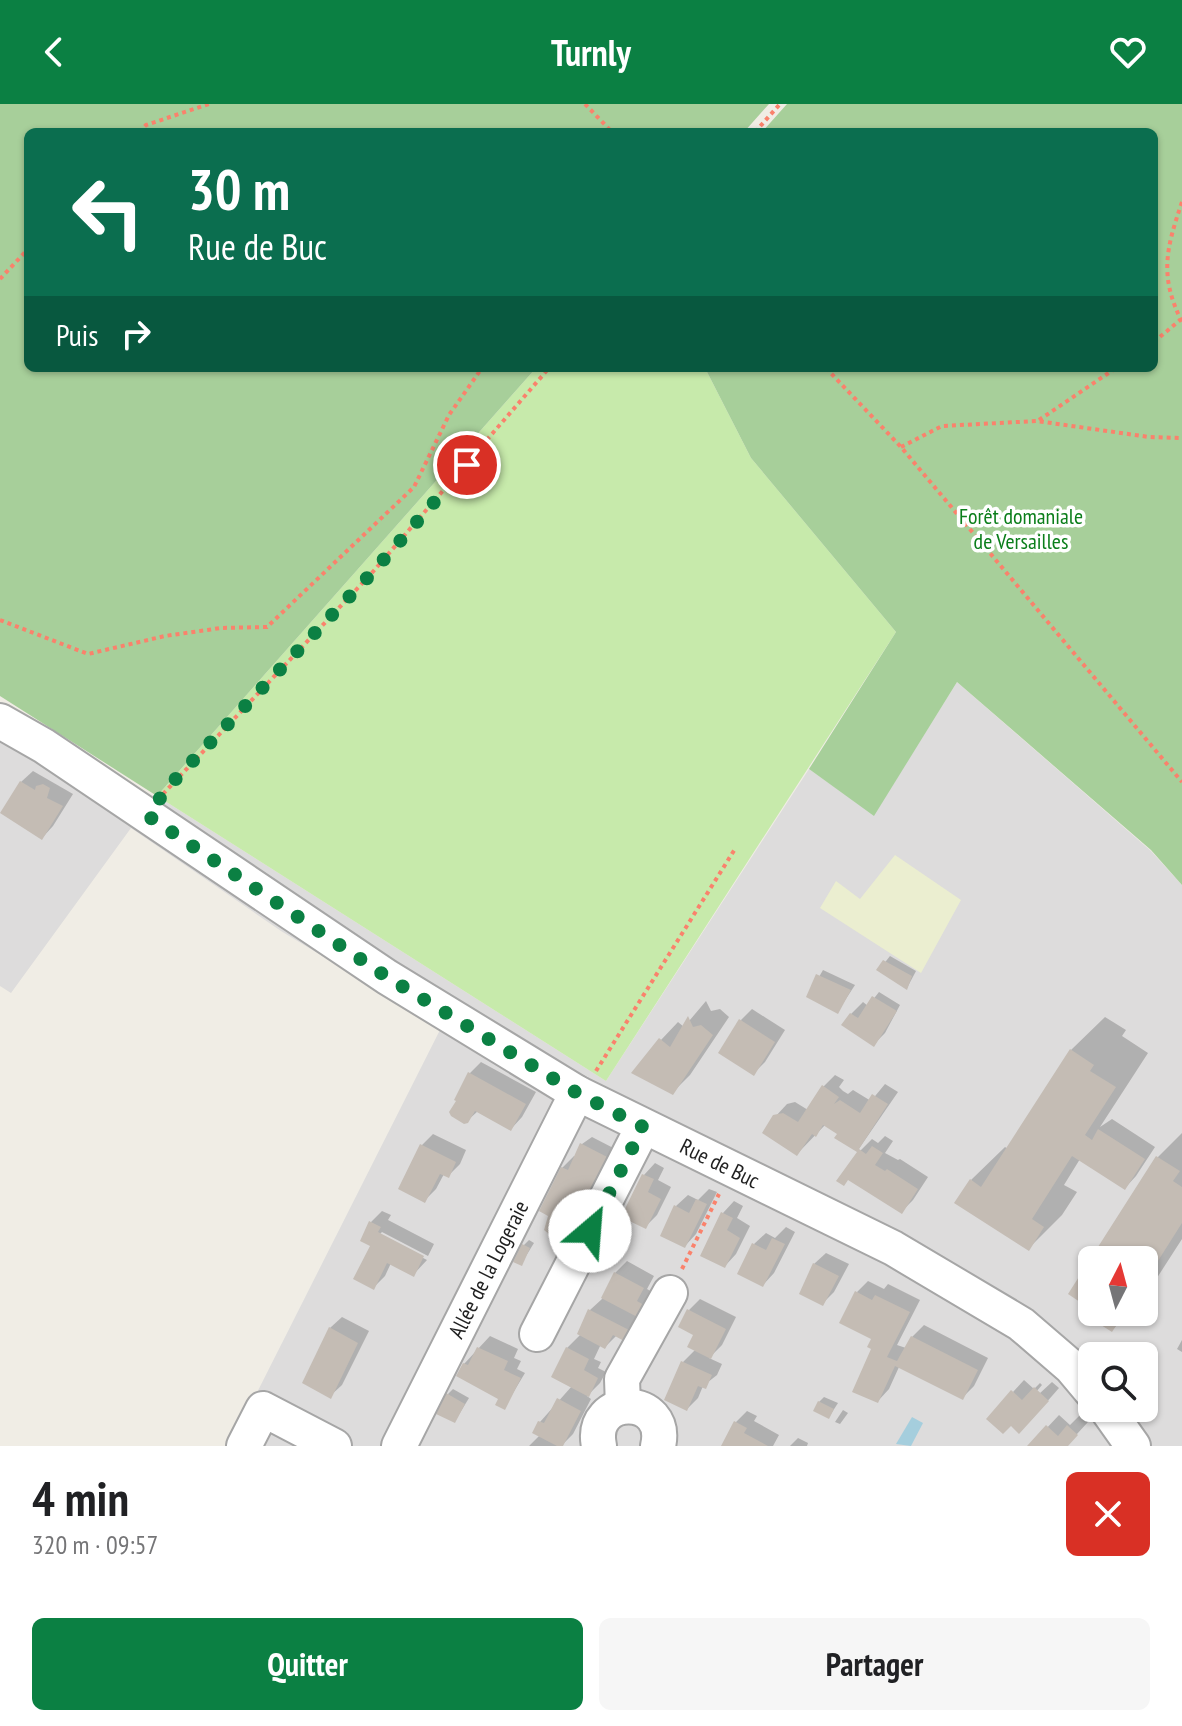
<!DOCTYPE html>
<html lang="fr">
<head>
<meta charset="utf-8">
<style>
  body { margin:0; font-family:"PT Sans Narrow",sans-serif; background:#f6f6f6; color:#202124; height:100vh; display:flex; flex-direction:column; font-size:30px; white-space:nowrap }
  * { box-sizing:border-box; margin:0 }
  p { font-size:26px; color:#757577 }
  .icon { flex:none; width:44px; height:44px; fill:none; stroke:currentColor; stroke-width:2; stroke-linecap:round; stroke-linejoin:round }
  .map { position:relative; height:1342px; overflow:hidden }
  .sheet { display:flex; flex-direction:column; background:#fff; flex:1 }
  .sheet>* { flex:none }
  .hud { position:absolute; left:24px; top:24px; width:1134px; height:244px; border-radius:12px; box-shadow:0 2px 6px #0004; background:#0b6e4f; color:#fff; overflow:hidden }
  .needle { width:52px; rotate:6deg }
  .tools { position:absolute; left:1078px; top:1142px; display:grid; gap:16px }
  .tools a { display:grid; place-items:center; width:80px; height:80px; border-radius:12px; background:#fff; box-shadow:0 2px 6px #0004; font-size:40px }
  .pin { position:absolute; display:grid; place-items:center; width:68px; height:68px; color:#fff; margin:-34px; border:4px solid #fff; border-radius:50%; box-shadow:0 2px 8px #0007 }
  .me { position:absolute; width:88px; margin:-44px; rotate:27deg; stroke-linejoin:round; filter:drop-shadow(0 0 6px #0008) }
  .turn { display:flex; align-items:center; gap:28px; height:168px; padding:0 32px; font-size:36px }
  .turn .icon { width:104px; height:104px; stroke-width:2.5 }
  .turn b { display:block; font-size:56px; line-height:68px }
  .then { display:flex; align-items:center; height:76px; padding:0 32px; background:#0003; gap:16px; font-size:30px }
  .round { display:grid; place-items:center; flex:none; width:84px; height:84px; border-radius:12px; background:#f6f6f6 }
  .headline { display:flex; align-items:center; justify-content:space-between; height:136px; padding:0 32px }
  h1 { font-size:48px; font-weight:600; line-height:60px }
  .button { display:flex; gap:16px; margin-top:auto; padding:16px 32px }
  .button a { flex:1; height:92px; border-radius:12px; background:#0b8043; color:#fff; font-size:32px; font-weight:600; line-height:92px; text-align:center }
  .button a+a { background:#f6f6f6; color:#202124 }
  header { display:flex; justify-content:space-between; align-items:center; height:104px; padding:0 32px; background:#0b8043; color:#fff; font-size:36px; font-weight:600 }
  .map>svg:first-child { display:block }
  .residential { fill:#dddcdc; fill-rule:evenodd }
  .farmland { fill:#ebeed0 }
  .grass { fill:#c7eaab }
  .forest { fill:#a7cf9a }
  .water { fill:#a5cedd }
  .shadow { fill:#0003 }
  .building { fill:#c4bcb4 }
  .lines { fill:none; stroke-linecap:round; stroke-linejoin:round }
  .minor-casing { stroke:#a6a6a6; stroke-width:38 }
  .path { stroke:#fa826c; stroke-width:4; stroke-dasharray:4 4; stroke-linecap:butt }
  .minor { stroke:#fff; stroke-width:34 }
  .route { stroke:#0b8043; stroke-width:14; stroke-dasharray:0 25.2 }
  .labels { text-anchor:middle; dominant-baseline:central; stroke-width:7; stroke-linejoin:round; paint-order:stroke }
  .park-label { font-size:22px; fill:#0b7e1b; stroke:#fff }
  .street-label { font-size:22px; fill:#1f1f1f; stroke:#fff }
</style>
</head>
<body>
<header><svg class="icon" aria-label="back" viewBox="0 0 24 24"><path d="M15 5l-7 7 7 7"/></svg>Turnly<svg class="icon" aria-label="heart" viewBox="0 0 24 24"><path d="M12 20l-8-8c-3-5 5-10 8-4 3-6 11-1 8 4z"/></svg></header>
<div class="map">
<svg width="1182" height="1342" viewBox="0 0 1182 1342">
  <rect width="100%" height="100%" fill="#f0ede5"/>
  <!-- residential -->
  <path class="residential" d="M957,578L1151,747L1182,781V1342H230L441,924L281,827L131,724L11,889L0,882V629L143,706L157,692L606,977L809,665L874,711ZM1092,1156H1144V1208H1092ZM1092,1252H1144V1304H1092Z"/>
  <!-- farmland -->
  <polygon class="farmland" points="895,751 961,796 921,869 820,804 836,777 860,795"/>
  <!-- grass -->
  <polygon class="grass" points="536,264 705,264 751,354 896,528 606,977 157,692"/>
  <!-- forest -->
  <g class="forest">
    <polygon points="0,0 769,0 744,28 28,28 28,264 536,264 157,692 0,592"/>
    <polygon points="787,0 1182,0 1182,781 1151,746 957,578 874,712 809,665 896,528 751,354 705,264 1154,264 1154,28 762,28"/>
  </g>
  <!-- water -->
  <polygon class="water" points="912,1313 923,1319 911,1342 896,1340"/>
  <!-- shadow -->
  <g class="shadow">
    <polygon points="33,667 73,690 53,722 42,734 21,678"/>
    <polygon points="890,852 916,867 907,884 879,866"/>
    <polygon points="823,866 855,881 838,907 808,892"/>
    <polygon points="879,888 900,901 885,929 874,940 851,910 863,898 868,902"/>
    <polygon points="706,897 711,907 720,905 729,913 690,971 672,989 661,936 678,918 684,923"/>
    <polygon points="752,905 785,926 765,958 753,970 741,916"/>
    <polygon points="1105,913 1126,926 1122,932 1148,949 1100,1023 1112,1015 1155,1043 1136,1072 1125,1084 1080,1055 1064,1081 1077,1088 1062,1111 1029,1144 971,1076 1005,1043 1008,1045 1071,946"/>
    <polygon points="481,958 536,988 522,1013 511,1025 478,1007 467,1017 470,969"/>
    <polygon points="835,971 844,976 839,983 843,987 848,990 853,986 871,997 885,980 898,988 858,1046 840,1028 826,1020 797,1050 775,1013 787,1000 795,998 808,1006 824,982"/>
    <polygon points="1182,1029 1182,1135 1144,1194 1144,1156 1092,1156 1092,1203 1070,1189 1158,1053"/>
    <polygon points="433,1030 466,1046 460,1060 448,1072 444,1070 436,1085 425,1096 422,1041"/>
    <polygon points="885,1032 893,1037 885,1049 898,1056 900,1055 928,1073 913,1096 901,1108 860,1047 872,1035 878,1039"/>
    <polygon points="592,1033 623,1049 558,1125 562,1064 574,1052 576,1053 582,1040"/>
    <polygon points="655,1059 664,1064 658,1076 671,1083 657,1111 646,1122 644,1071"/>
    <polygon points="709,1085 717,1088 696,1130 685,1142 676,1102 688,1091 698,1096"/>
    <polygon points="734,1097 743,1102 737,1114 750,1122 736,1150 725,1162 723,1109"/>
    <polygon points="382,1107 391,1111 388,1116 434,1140 428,1152 382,1128 379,1131 427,1156 413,1171 391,1159 385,1172 373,1184 371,1118"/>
    <polygon points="786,1123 795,1128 774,1169 763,1181 754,1140 766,1129 775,1134"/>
    <polygon points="613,1133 622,1137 612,1151 608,1138"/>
    <polygon points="529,1136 534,1139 521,1160 524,1141"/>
    <polygon points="826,1149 849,1160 834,1188 823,1199 814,1160"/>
    <polygon points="627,1157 654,1172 647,1185 659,1192 637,1224 617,1231 605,1243 601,1240 594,1255 601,1258 598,1264 606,1268 600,1279 587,1292 591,1295 573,1330 561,1342 529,1342 540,1331 540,1318 572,1282 567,1244 581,1230 590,1206 602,1195 615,1169"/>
    <polygon points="868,1177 884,1185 888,1180 920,1196 897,1241 906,1244 912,1233 924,1221 988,1254 974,1282 962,1294 899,1263 889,1285 878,1297 874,1235 857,1188"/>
    <polygon points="700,1195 736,1213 722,1241 709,1254 722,1260 717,1271 703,1282 698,1294 687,1305 683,1258 696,1245 696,1230 689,1206"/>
    <polygon points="1096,1208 1130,1208 1112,1226"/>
    <polygon points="342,1213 369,1227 342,1281 330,1292 330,1224"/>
    <polygon points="490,1232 518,1245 514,1254 521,1257 517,1265 525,1269 504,1304 501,1294 464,1260"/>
    <polygon points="1182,1236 1182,1248 1177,1245"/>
    <polygon points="1024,1276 1034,1285 1040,1279 1042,1281 1036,1288 1039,1290 1052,1278 1059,1284 1031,1316 1013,1288"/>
    <polygon points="453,1285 469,1294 455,1317 448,1290"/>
    <polygon points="824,1293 838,1299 829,1313 819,1298"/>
    <polygon points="843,1306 848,1309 840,1320 835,1318"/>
    <polygon points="747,1307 757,1312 754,1317 779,1331 773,1342 723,1342 736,1318"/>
    <polygon points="1059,1311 1070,1321 1080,1311 1088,1318 1066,1342 1030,1342"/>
    <polygon points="798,1334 808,1339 807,1342 790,1342"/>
  </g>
  <!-- building -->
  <g class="building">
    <polygon points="20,677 35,686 36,682 43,680 50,684 47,694 63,702 42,736 0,709"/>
    <polygon points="883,856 912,872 907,886 876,866"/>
    <polygon points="816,870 851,886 838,910 806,893"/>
    <polygon points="872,892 897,907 874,943 841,921 850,909 858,914"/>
    <polygon points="688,912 693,923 701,921 713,931 673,991 631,969 659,934 670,943"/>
    <polygon points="739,915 775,938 754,972 718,949"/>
    <polygon points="1070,945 1094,961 1090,967 1116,983 1085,1031 1092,1036 1098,1025 1145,1055 1125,1086 1072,1052 1032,1115 1044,1123 1029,1147 954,1099 970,1075 981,1083"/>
    <polygon points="468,968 526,1000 511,1027 475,1007 468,1019 464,1020 451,1012 449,1008 456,997 454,996"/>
    <polygon points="822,981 839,993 834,1000 840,996 860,1009 872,990 888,1000 859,1045 866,1050 872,1042 883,1049 875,1061 885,1067 887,1065 918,1085 902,1110 848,1076 844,1082 836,1077 857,1048 834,1034 837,1030 823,1021 816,1033 812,1030 797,1052 762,1029 773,1011 783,1009 798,1018"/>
    <polygon points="580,1039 615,1057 580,1127 563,1119 559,1127 550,1131 544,1126 548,1112 539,1107 561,1063 568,1066"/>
    <polygon points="420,1040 456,1058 449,1074 440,1070 425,1099 398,1085"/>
    <polygon points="1156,1052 1180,1067 1173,1077 1182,1083 1182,1119 1144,1179 1144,1156 1092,1156 1092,1206 1068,1190"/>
    <polygon points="642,1070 654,1075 648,1088 661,1095 646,1125 621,1113"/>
    <polygon points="696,1095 707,1100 685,1144 660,1132 674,1101 689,1109"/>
    <polygon points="721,1108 733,1114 727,1126 740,1134 725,1164 700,1152"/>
    <polygon points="369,1117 381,1123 378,1128 424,1152 414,1173 387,1159 374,1186 353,1175 370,1142 360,1137"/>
    <polygon points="772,1134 785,1140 763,1183 737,1170 752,1139 766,1146"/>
    <polygon points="606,1137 618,1143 613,1153 601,1147"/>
    <polygon points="522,1140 530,1144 522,1162 513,1158"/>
    <polygon points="813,1159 839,1172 823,1202 799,1190"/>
    <polygon points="614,1168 644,1184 637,1197 649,1204 643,1216 601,1194"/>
    <polygon points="855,1187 872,1196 875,1191 910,1208 887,1253 897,1257 911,1232 978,1266 963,1296 895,1262 878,1299 852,1288 871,1245 867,1243 871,1235 839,1219"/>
    <polygon points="588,1205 631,1227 626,1238 613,1231 605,1245 577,1230"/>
    <polygon points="687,1205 726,1225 711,1255 687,1243 693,1231 678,1223"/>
    <polygon points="1094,1208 1125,1208 1112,1228 1090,1214"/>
    <polygon points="329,1223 358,1239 331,1295 302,1279"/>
    <polygon points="477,1243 508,1257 504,1266 521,1274 505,1306 495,1301 498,1295 456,1272 463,1259 468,1261"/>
    <polygon points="566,1243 589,1255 584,1266 598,1274 589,1293 551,1273"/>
    <polygon points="681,1257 712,1271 706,1285 698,1282 687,1307 664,1296"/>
    <polygon points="1034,1283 1049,1297 1019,1330 1011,1322 1003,1330 986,1315 1011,1286 1022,1296"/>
    <polygon points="446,1289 465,1300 455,1319 436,1310"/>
    <polygon points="557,1294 581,1307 563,1342 557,1342 532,1329 538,1317 544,1319"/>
    <polygon points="818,1297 834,1305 829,1315 813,1307"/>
    <polygon points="734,1317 747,1324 744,1329 768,1342 721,1342"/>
    <polygon points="1046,1321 1058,1332 1067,1321 1078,1331 1068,1342 1027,1342"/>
  </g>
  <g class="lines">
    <defs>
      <g id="minor">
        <path id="s1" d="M0,617L44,642L387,873L577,989L893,1144L1021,1220L1071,1263L1092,1288"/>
        <polyline points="537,1230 643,1023"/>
        <polyline points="623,1302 622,1275 670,1189"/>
        <polyline points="1106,1304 1133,1342"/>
        <polyline points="244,1342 263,1305 334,1342"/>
        <path id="s2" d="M399,1342L577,989"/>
        <path d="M599,1342C588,1289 670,1290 658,1342"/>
      </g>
    </defs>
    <!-- minor casing -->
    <use href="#minor" class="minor-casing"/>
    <!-- path -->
    <g class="path">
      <polyline points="585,0 612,28"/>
      <polyline points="139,28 146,21 209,0"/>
      <polyline points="755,28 780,0"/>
      <path d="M1182,98C1166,145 1159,172 1182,218"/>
      <polyline points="0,175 28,145"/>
      <polyline points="1154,238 1180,216"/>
      <polyline points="826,264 901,343 1182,678"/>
      <polyline points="1039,316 1116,264"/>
      <polyline points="901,343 942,322 1037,317 1149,333 1182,334"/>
      <polyline points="0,516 88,550 165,532 221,524 267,523 414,383 449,311 482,264"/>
      <polyline points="163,690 371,470 549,264"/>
      <polyline points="596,967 735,745"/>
      <polyline points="682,1165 719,1090"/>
    </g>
    <!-- minor -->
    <use href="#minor" class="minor"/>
  </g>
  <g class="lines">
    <!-- route -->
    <polyline class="route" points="467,361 371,470 167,684 148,712 387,873 577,989 643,1023 590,1127"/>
  </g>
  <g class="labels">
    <!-- park labels -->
    <g class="park-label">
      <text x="1021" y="412">Forêt domaniale<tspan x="1021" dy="25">de Versailles</tspan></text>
    </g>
    <!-- street labels -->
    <g class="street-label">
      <text stroke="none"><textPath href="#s1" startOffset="846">Rue de Buc</textPath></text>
      <text stroke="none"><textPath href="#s2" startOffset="198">Allée de la Logeraie</textPath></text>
    </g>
  </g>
</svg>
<div class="tools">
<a><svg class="needle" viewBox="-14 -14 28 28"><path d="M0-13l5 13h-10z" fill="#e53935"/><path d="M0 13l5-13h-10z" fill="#757577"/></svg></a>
<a><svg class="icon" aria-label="search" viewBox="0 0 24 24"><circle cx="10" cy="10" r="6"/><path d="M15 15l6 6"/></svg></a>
</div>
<div class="pin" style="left:467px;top:361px;background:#d93025"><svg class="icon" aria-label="arrive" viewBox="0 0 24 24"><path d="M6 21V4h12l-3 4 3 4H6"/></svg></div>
<svg class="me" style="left:590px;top:1127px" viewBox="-20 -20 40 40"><circle r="19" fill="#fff"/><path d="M0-13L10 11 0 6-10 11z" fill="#0b8043"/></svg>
<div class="hud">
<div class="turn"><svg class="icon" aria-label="left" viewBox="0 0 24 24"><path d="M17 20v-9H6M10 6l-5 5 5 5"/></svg><div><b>30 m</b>Rue de Buc</div></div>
<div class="then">Puis<svg class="icon" aria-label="right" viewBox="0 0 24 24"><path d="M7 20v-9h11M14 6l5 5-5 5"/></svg></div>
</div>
</div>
<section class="sheet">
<div class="headline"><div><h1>4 min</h1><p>320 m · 09:57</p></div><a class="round" style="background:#d93025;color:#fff"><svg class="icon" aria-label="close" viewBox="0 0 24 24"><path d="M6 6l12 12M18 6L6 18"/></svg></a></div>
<div class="button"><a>Quitter</a><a>Partager</a></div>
</section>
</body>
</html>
